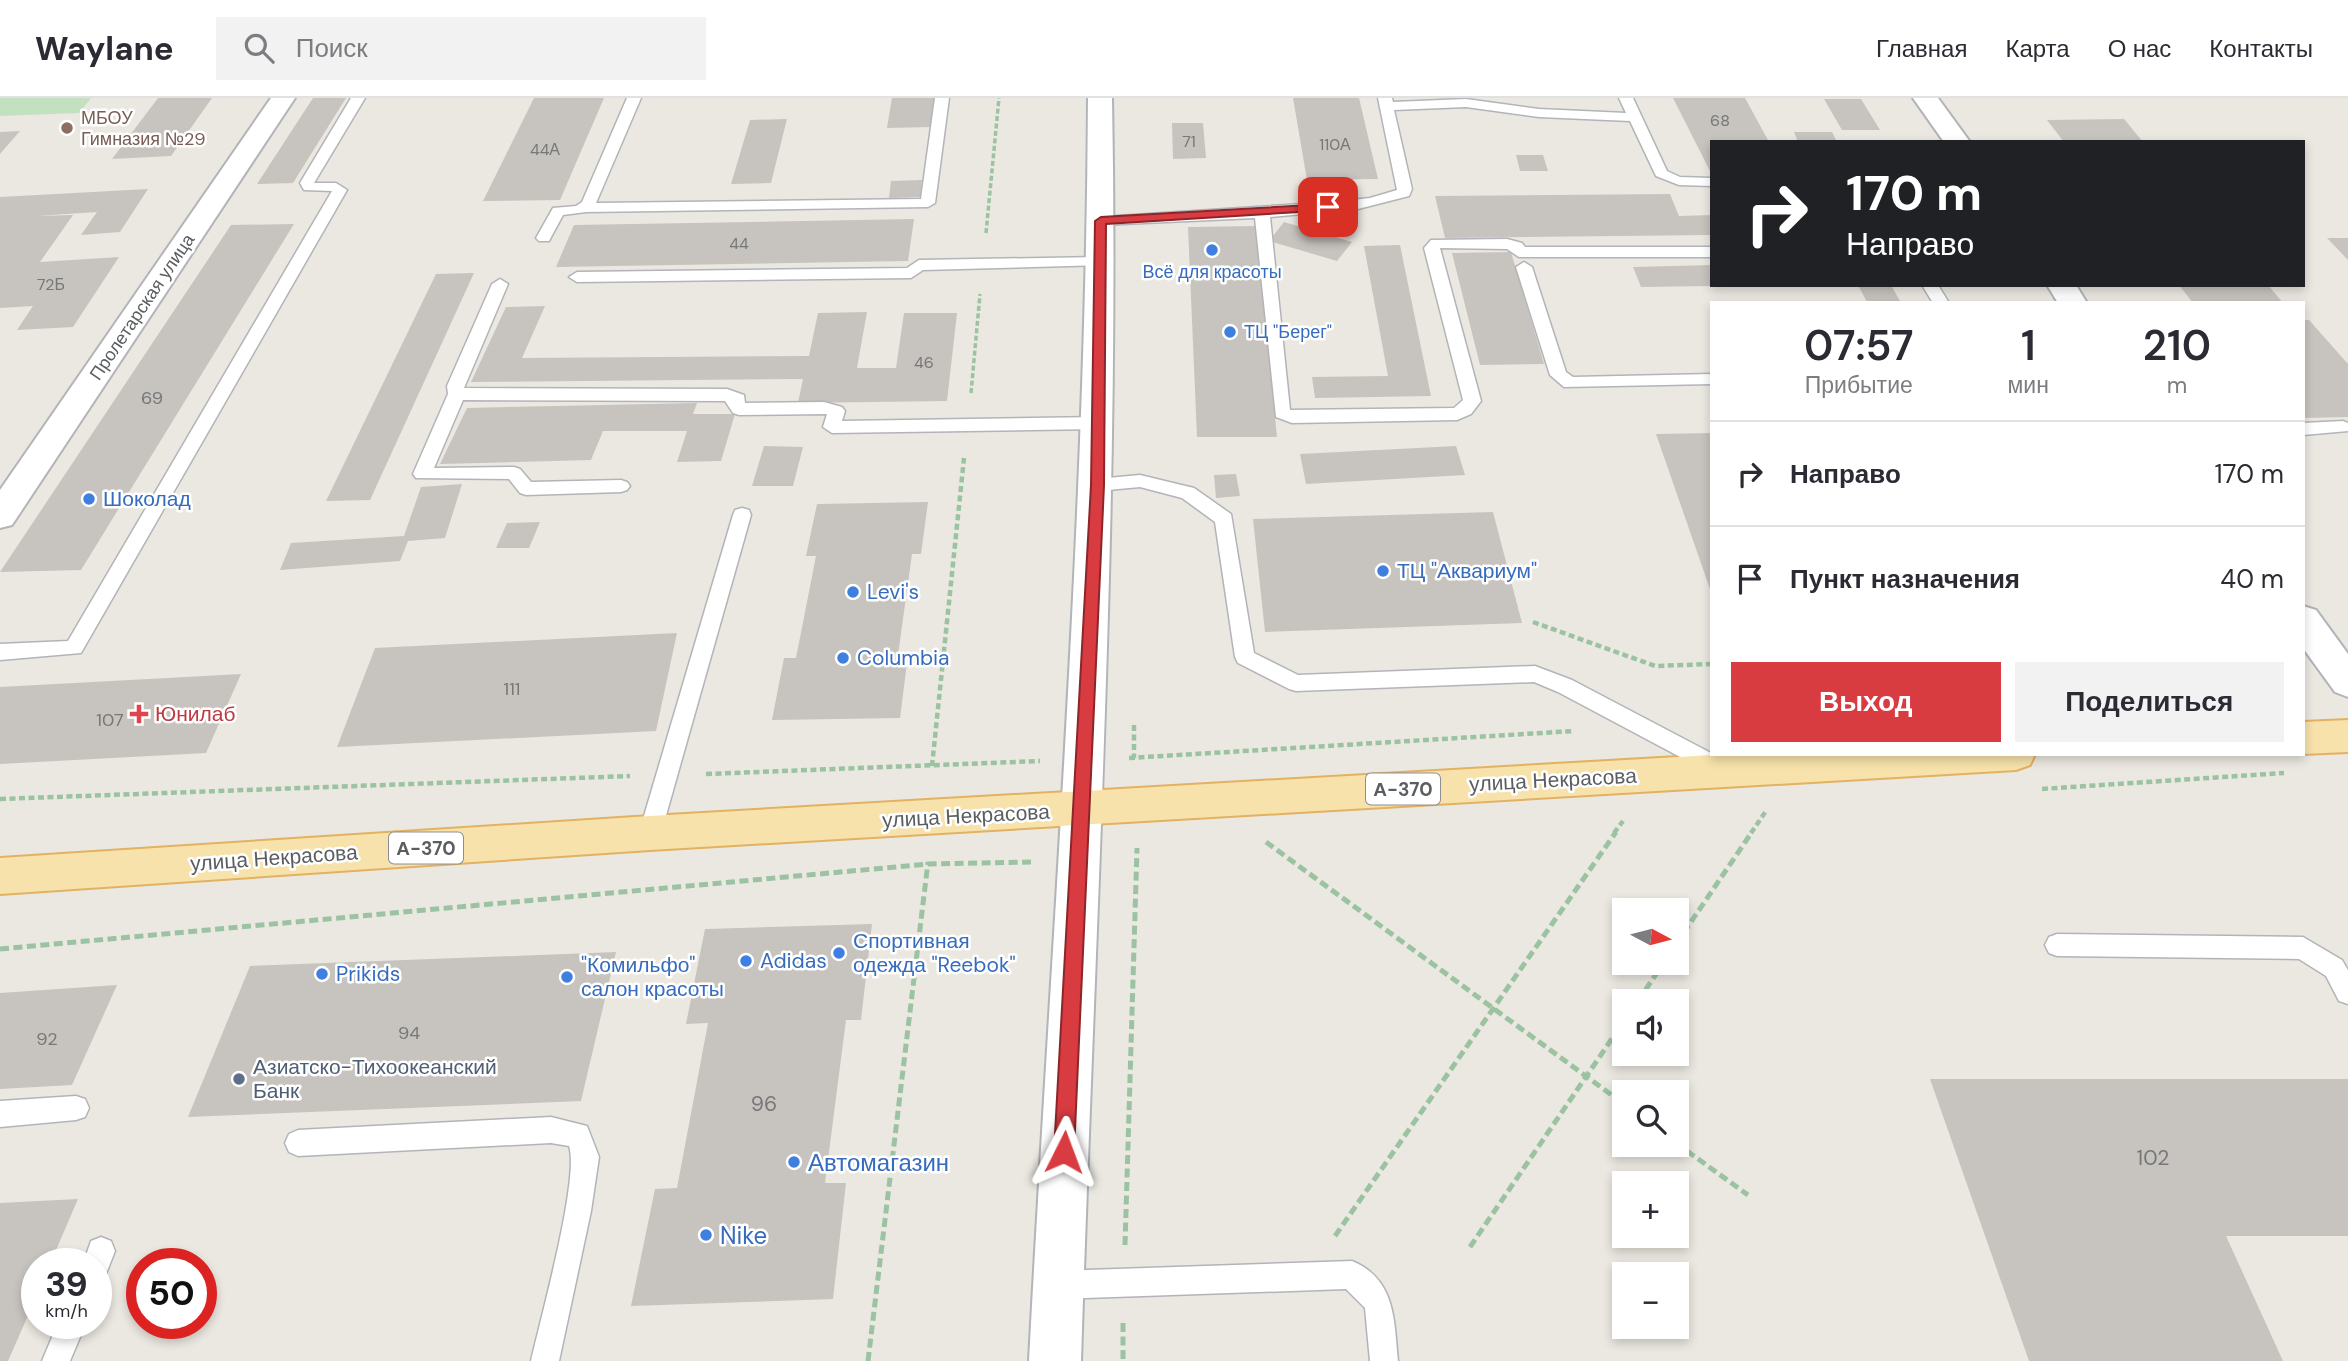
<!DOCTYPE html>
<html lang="ru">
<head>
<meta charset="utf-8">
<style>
  body { margin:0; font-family:"DM Sans",sans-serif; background:#f2f2f3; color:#2b2b33; height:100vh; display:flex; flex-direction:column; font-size:26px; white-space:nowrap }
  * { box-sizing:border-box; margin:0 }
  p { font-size:23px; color:#7c7c81 }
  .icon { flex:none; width:38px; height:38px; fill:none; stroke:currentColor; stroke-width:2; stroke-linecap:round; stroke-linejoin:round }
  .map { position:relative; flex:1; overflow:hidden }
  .sheet { position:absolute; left:1710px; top:203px; width:595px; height:455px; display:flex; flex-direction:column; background:#fff; border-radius:0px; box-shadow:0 4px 10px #0003 }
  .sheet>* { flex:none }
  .banner { position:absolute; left:1710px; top:42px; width:595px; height:147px; border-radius:0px; box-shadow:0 4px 10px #0003; background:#202124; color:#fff; overflow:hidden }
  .needle { width:46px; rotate:97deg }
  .buttons { position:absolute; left:1612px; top:800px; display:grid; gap:14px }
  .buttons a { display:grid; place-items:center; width:77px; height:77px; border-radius:0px; background:#fff; box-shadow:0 4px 10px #0003; font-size:35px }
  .speed { position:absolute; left:21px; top:1150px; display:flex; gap:14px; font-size:35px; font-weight:700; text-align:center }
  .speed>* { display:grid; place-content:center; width:91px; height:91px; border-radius:50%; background:#fff; box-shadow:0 4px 10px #0003; line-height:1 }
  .speed small { font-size:18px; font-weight:400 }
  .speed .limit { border:10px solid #d22; background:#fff; color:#111 }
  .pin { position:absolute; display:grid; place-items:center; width:60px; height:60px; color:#fff; margin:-30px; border-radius:14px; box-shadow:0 4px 10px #0006 }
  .me { position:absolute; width:77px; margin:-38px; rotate:3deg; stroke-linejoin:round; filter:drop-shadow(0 0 5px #0008) }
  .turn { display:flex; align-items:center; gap:24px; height:147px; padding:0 21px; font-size:32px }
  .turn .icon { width:91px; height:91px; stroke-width:2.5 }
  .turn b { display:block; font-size:49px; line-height:60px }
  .eta { display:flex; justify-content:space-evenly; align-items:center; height:119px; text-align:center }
  .eta b { font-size:42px; font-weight:600; line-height:49px }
  .button { display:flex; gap:14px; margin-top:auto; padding:14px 21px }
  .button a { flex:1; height:80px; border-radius:0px; background:#d83b40; color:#fff; font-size:28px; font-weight:600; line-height:80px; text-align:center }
  .button a+a { background:#f2f2f3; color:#2b2b33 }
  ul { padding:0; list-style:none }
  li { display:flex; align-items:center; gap:21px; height:105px; padding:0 21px; border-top:2px solid #e1e1e2 }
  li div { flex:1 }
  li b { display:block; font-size:26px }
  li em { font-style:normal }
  header { display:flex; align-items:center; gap:42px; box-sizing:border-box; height:98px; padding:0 35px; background:#fff; border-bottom:2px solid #e1e1e2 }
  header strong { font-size:33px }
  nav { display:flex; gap:38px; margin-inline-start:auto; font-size:24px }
  .search { width:490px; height:63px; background:#f2f2f3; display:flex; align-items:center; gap:18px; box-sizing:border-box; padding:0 24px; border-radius:0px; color:#7c7c81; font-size:26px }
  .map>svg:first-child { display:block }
  .green { fill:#c3e1c0 }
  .building { fill:#c7c3be }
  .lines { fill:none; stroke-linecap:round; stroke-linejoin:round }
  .lane-casing { stroke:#b2b4b8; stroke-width:3 }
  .street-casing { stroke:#b2b4b8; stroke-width:4 }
  .secondary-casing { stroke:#b1b5b8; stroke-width:4 }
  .primary-casing { stroke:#e3b162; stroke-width:4 }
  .path-far2 { stroke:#9bc3a2; stroke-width:3.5; stroke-dasharray:5 2.5; stroke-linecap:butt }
  .path-far1 { stroke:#9bc3a2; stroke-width:4.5; stroke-dasharray:6 3.5; stroke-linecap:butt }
  .path { stroke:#9bc3a2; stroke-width:5; stroke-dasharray:9 4.5; stroke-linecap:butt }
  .lane { fill:#fff; fill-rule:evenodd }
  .street { fill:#fff; fill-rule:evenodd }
  .secondary { fill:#fff; fill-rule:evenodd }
  .primary { fill:#f7e2ab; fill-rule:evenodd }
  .route { fill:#d83b40; stroke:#8c262a; stroke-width:2 }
  .education-dot { fill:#8d6e63; stroke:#fff; stroke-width:2.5 }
  .shop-dot { fill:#3f7fe0; stroke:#fff; stroke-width:2.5 }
  .health-dot { fill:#e0444e; stroke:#fff; stroke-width:2.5 }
  .service-dot { fill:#5c6f8a; stroke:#fff; stroke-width:2.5 }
  .labels { text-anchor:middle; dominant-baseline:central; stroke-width:5; stroke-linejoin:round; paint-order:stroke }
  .far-number-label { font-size:16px; fill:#757778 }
  .far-education-label { font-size:18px; fill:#785e54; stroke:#fff; text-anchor:start }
  .far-shop-label { font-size:18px; fill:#366cbe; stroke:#fff }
  .far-street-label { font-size:18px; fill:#5a5e61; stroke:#fff }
  .number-label { font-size:18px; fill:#757778 }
  .shield { fill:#fff; stroke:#8c8e90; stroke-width:2 }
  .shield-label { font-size:19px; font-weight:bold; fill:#5a5e61 }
  .shop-label { font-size:21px; fill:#366cbe; stroke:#fff; text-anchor:start }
  .health-label { font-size:21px; fill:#be3a42; stroke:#fff; text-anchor:start }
  .street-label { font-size:21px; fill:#5a5e61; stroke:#fff }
  .service-label { font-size:21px; fill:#4e5e75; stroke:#fff; text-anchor:start }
  .near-number-label { font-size:21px; fill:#757778 }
  .near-shop-label { font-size:24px; fill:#366cbe; stroke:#fff; text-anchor:start }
</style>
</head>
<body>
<header>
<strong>Waylane</strong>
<div class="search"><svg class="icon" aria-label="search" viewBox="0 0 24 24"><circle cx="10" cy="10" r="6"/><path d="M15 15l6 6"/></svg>Поиск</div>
<nav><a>Главная</a><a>Карта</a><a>О нас</a><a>Контакты</a></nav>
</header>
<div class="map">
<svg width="2348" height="1263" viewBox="0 0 2348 1263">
  <rect width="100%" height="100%" fill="#ebe8e1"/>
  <!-- green -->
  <polygon class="green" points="0,0 91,0 79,15 0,18"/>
  <!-- building -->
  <g class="building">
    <polygon points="158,0 212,0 171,58 112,61"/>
    <polygon points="313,0 346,0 293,85 257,86"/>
    <polygon points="534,0 604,0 560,102 483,103"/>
    <polygon points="892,0 937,0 933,29 887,30"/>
    <polygon points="1293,0 1359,0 1378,81 1307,82"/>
    <polygon points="1673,0 1745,0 1769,44 1712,44 1712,77"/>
    <polygon points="1824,1 1861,1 1880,32 1842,32"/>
    <polygon points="787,21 771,85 731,86 750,22"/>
    <polygon points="2124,21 2143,44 2064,44 2047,22"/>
    <polygon points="1172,25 1203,25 1206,60 1173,61"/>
    <polygon points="20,33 0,56 0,34"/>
    <polygon points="1794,34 1832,34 1837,44 1798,44"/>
    <polygon points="1516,57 1543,57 1548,73 1520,73"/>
    <polygon points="922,82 920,99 889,100 891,83"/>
    <polygon points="148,91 120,134 81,137 97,114 36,118 73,117 40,164 119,159 73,229 17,232 33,208 0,210 0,99"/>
    <polygon points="1670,96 1679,118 1712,117 1712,137 1445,140 1435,98"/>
    <polygon points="914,121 908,163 556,169 574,127"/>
    <polygon points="1284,124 1352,144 1337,163 1269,143"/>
    <polygon points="294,126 81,472 0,474 231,127"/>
    <polygon points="1256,128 1277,339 1197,339 1188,129"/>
    <polygon points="2327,140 2348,140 2348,162"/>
    <polygon points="1400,147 1431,298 1315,300 1312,279 1388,278 1364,148"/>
    <polygon points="1511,154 1544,266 1480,267 1452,155"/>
    <polygon points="1712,167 1712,188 1641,189 1633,169"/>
    <polygon points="474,175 370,402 326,403 436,176"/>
    <polygon points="1858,187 1891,187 1900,203 1867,204"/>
    <polygon points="2179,187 2268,187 2283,205 2193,205"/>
    <polygon points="545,208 522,260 809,258 818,215 867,214 857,270 896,270 904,215 957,215 947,303 798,305 803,281 471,284 506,209"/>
    <polygon points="2303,222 2309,222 2348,266 2348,319 2303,320"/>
    <polygon points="697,305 693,316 735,316 721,363 677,364 687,333 603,333 591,362 440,366 467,310"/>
    <polygon points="1712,335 1712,494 1711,494 1656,336"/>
    <polygon points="764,348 803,349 793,388 752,388"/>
    <polygon points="1456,348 1465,377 1306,386 1300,356"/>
    <polygon points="1236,376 1240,398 1216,400 1214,377"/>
    <polygon points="462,386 445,440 408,443 400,463 280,472 291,445 404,438 421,389"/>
    <polygon points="928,404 921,456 912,456 898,557 908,557 900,620 772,622 784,560 796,560 816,458 806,458 817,406"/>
    <polygon points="1493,414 1522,525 1265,534 1253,421"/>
    <polygon points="540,424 529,450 496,450 507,425"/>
    <polygon points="677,535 656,633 337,649 375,550"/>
    <polygon points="241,576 206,655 0,666 0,589"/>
    <polygon points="872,826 861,922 846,922 825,1085 846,1085 833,1201 631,1208 655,1091 677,1090 708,925 686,926 705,831"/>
    <polygon points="616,854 581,1003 188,1019 250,868"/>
    <polygon points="117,887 72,987 0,991 0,895"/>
    <polygon points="1930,981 2348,981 2348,1138 2226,1138 2283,1263 2029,1263"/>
    <polygon points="78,1101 50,1166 37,1166 37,1197 8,1263 0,1263 0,1105"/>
  </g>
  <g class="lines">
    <defs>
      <g id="lane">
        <polygon points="351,0 365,0 314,85 336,85 347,92 81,555 0,562 0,546 68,543 332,93 304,92 300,85"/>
        <polygon points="627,0 641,0 596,105 921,101 935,0 949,0 935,105 928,109 586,114 563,117 549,143 539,143 536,140 553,110 576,108 582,104"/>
        <polygon points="1378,0 1392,0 1393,4 1466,1 1539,11 1626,15 1619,0 1633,0 1667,73 1680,79 1712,80 1712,88 1679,87 1656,78 1630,23 1539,19 1466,9 1394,12 1412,91 1409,98 1358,111 1270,119 1290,312 1454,310 1463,302 1424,150 1431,142 1507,141 1522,145 1525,149 1712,149 1712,159 1519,159 1507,151 1440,150 1481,303 1471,316 1457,322 1292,325 1276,319 1255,120 1101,127 1094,123 1101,119 1334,104 1370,100 1397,92"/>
        <polygon points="1100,159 1108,164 1105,167 923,172 911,180 577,184 569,179 577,174 907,170 919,162"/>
        <polygon points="1524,164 1532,169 1566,274 1573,279 1712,276 1712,286 1564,289 1550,277 1516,169"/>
        <polygon points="500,181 508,186 464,290 727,291 744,297 745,305 824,304 842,309 845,313 842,323 1099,319 1108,325 1099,331 832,335 823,329 827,316 739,317 733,315 725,303 463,302 434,370 514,369 520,371 531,384 621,382 627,384 630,388 627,392 621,394 526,397 520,395 509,381 416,380 413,376 448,296 447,288 492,186"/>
        <polygon points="1922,187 1938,187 1949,205 1933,205"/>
        <polygon points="2343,323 2348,325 2348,333 2303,337 2303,325"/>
        <polygon points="1140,377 1194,390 1231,416 1254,555 1298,577 1535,568 1572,582 1730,665 1733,671 1730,677 1722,680 1714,677 1558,594 1534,584 1296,593 1289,591 1238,565 1235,559 1215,424 1182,400 1140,389 1097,393 1091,391 1088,387 1091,383 1097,381"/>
        <polygon points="742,410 749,412 751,417 661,735 658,742 650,745 642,742 639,735 733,417 735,412"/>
        <polygon points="2057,836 2303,839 2342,862 2348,872 2348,906 2339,903 2326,878 2299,861 2057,858 2049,855 2045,847 2049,839"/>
        <polygon points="76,998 85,1001 89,1010 85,1019 76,1022 0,1029 0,1003"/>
        <path d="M551,1019L587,1028L599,1059L591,1113L559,1263H531C540,1223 580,1079 569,1048L551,1045L298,1058L289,1054L285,1045L289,1036L298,1032Z"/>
        <polygon points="101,1139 111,1143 115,1153 106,1176 96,1180 96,1166 83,1166 91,1143"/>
        <path d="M1352,1163C1396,1181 1394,1223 1398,1263H1370L1365,1210L1346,1191L1057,1201L1047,1197L1043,1187L1047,1177L1057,1173Z"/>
        <polygon points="58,1225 86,1225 70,1263 42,1263"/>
      </g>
      <g id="street">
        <polygon points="271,0 295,0 12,427 0,430 0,392"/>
        <polygon points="1913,0 1938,0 1970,44 1944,44"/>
        <polygon points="2047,187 2076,187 2087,205 2058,205"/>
        <polygon points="2303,508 2316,512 2348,556 2348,599 2335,594 2303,550"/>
      </g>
      <path id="secondary" d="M1088,0H1112C1120,422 1094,842 1081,1263H1029C1051,842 1086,422 1088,0Z"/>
      <g id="primary">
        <polygon points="2348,622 2348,654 2303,656 2303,624"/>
        <polygon points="1730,656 2035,656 2030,667 2016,672 650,752 0,796 0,760 650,718"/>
      </g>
    </defs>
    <!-- lane casing -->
    <use href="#lane" class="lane-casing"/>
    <!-- street casing -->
    <use href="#street" class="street-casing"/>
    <!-- secondary casing -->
    <use href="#secondary" class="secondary-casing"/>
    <!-- primary casing -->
    <use href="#primary" class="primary-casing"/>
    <!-- path-far2 -->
    <g class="path-far2">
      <polyline points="986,135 999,0"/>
      <polyline points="971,295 980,196"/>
    </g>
    <!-- path-far1 -->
    <g class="path-far1">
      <polyline points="1533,524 1655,568 1712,566"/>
      <polyline points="1134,627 1134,660"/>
      <polyline points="1129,660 1574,633"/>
      <polyline points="932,668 964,360"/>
      <polyline points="706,676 1040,663"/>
      <polyline points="2042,691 2284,675"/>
      <polyline points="0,701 630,678"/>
      <polyline points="1614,735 1623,723"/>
      <polyline points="1751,735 1766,713"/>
    </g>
    <!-- path -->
    <g class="path">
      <polyline points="1266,744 1624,1006"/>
      <polyline points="1676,846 1752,734"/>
      <polyline points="0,851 928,766 1031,764"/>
      <polyline points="1638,903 1664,864"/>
      <polyline points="1676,1045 1748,1097"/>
      <polyline points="1335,1138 1616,734"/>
      <polyline points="1125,1147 1137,750"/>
      <polyline points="1470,1149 1624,923"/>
      <polyline points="1123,1225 1123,1263"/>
      <polyline points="868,1263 928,764"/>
    </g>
    <!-- lane -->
    <use href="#lane" class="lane"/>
    <!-- street -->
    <use href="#street" class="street"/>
    <!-- secondary -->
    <use href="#secondary" class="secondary"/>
    <!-- primary -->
    <use href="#primary" class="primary"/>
  </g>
  <!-- route -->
  <polygon class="route" points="1328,106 1332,107 1332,112 1106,126 1104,387 1074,1054 1071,1061 1064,1064 1057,1061 1054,1054 1091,387 1095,123 1101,119"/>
  <!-- markers -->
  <circle class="education-dot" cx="67" cy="30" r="7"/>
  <g class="shop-dot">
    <circle cx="1212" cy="152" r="7"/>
    <circle cx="1230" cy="234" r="7"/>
    <circle cx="89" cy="401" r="7"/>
    <circle cx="1383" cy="473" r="7"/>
    <circle cx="853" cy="494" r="7"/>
    <circle cx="843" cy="560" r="7"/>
    <circle cx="839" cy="855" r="7"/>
    <circle cx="746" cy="863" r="7"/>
    <circle cx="322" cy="876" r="7"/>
    <circle cx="567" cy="879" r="7"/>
    <circle cx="794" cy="1064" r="7"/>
    <circle cx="706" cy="1137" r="7"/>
  </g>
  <path class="health-dot" d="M135.5 605.5h7v7h7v7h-7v7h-7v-7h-7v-7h7z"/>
  <circle class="service-dot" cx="239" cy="981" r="7"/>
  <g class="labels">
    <!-- far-number labels -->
    <g class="far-number-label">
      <text x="1720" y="22">68</text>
      <text x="1189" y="43">71</text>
      <text x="1335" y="46">110А</text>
      <text x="545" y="51">44А</text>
      <text x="739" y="145">44</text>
      <text x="51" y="186">72Б</text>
      <text x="924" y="264">46</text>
    </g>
    <!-- far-education labels -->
    <g class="far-education-label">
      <text x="81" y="20">МБОУ<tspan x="81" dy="21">Гимназия №29</tspan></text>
    </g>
    <!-- far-shop labels -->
    <g class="far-shop-label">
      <text x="1212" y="174">Всё для красоты</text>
      <text x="1244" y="234" text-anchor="start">ТЦ "Берег"</text>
    </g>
    <!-- far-street labels -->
    <g class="far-street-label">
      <text transform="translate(142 209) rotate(-56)">Пролетарская улица</text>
    </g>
    <!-- number labels -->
    <g class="number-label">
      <text x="152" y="300">69</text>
      <text x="512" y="591">111</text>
      <text x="110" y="622">107</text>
      <text x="409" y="935">94</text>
      <text x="47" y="941">92</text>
    </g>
    <!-- shield labels -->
    <g class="shield">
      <rect x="1366" y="675.5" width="74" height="31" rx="5"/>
      <rect x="389" y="734.5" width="74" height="31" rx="5"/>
    </g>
    <g class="shield-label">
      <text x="1403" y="691">А-370</text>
      <text x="426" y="750">А-370</text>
    </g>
    <!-- shop labels -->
    <g class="shop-label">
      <text x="103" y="401">Шоколад</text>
      <text x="1397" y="473">ТЦ "Аквариум"</text>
      <text x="867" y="494">Levi's</text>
      <text x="857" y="560">Columbia</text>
      <text x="853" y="843">Спортивная<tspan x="853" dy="24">одежда "Reebok"</tspan></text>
      <text x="760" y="863">Adidas</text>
      <text x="581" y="867">"Комильфо"<tspan x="581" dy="24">салон красоты</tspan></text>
      <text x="336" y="876">Prikids</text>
    </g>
    <!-- health labels -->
    <g class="health-label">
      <text x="155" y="616">Юнилаб</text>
    </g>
    <!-- street labels -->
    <g class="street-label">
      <text transform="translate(1553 682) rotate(-3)">улица Некрасова</text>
      <text transform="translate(966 718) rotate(-3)">улица Некрасова</text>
      <text transform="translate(274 760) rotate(-4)">улица Некрасова</text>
    </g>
    <!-- service labels -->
    <g class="service-label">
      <text x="253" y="969">Азиатско-Тихоокеанский<tspan x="253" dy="24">Банк</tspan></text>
    </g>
    <!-- near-number labels -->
    <g class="near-number-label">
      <text x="764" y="1006">96</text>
      <text x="2153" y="1060">102</text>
    </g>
    <!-- near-shop labels -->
    <g class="near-shop-label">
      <text x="808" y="1064">Автомагазин</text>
      <text x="720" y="1137">Nike</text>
    </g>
  </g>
</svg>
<div class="buttons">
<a><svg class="needle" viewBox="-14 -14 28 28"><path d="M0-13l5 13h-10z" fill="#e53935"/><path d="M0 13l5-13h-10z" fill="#7c7c81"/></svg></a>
<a><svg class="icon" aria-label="sound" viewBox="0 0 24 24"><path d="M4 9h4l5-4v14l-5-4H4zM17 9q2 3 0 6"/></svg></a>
<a><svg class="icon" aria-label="search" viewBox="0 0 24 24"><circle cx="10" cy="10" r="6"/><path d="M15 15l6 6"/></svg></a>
<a>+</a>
<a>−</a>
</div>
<div class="speed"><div>39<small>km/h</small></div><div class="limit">50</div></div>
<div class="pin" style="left:1328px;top:109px;background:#d93025"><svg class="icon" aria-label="arrive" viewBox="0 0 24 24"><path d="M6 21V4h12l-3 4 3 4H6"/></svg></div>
<svg class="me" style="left:1064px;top:1054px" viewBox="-20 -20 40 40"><path d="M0-17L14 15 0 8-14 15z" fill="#d83b40" stroke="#fff" stroke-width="4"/></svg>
<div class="banner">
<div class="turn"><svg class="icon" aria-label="right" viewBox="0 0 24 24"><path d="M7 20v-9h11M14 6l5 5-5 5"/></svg><div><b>170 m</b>Направо</div></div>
</div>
<section class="sheet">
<div class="eta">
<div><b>07:57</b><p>Прибытие</p></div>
<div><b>1</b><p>мин</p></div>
<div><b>210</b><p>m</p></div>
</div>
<ul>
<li><svg class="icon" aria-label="right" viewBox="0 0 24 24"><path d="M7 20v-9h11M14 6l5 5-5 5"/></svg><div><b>Направо</b></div><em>170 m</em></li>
<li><svg class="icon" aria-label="arrive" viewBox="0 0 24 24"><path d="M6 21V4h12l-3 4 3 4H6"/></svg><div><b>Пункт назначения</b></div><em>40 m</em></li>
</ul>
<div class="button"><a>Выход</a><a>Поделиться</a></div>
</section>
</div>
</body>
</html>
